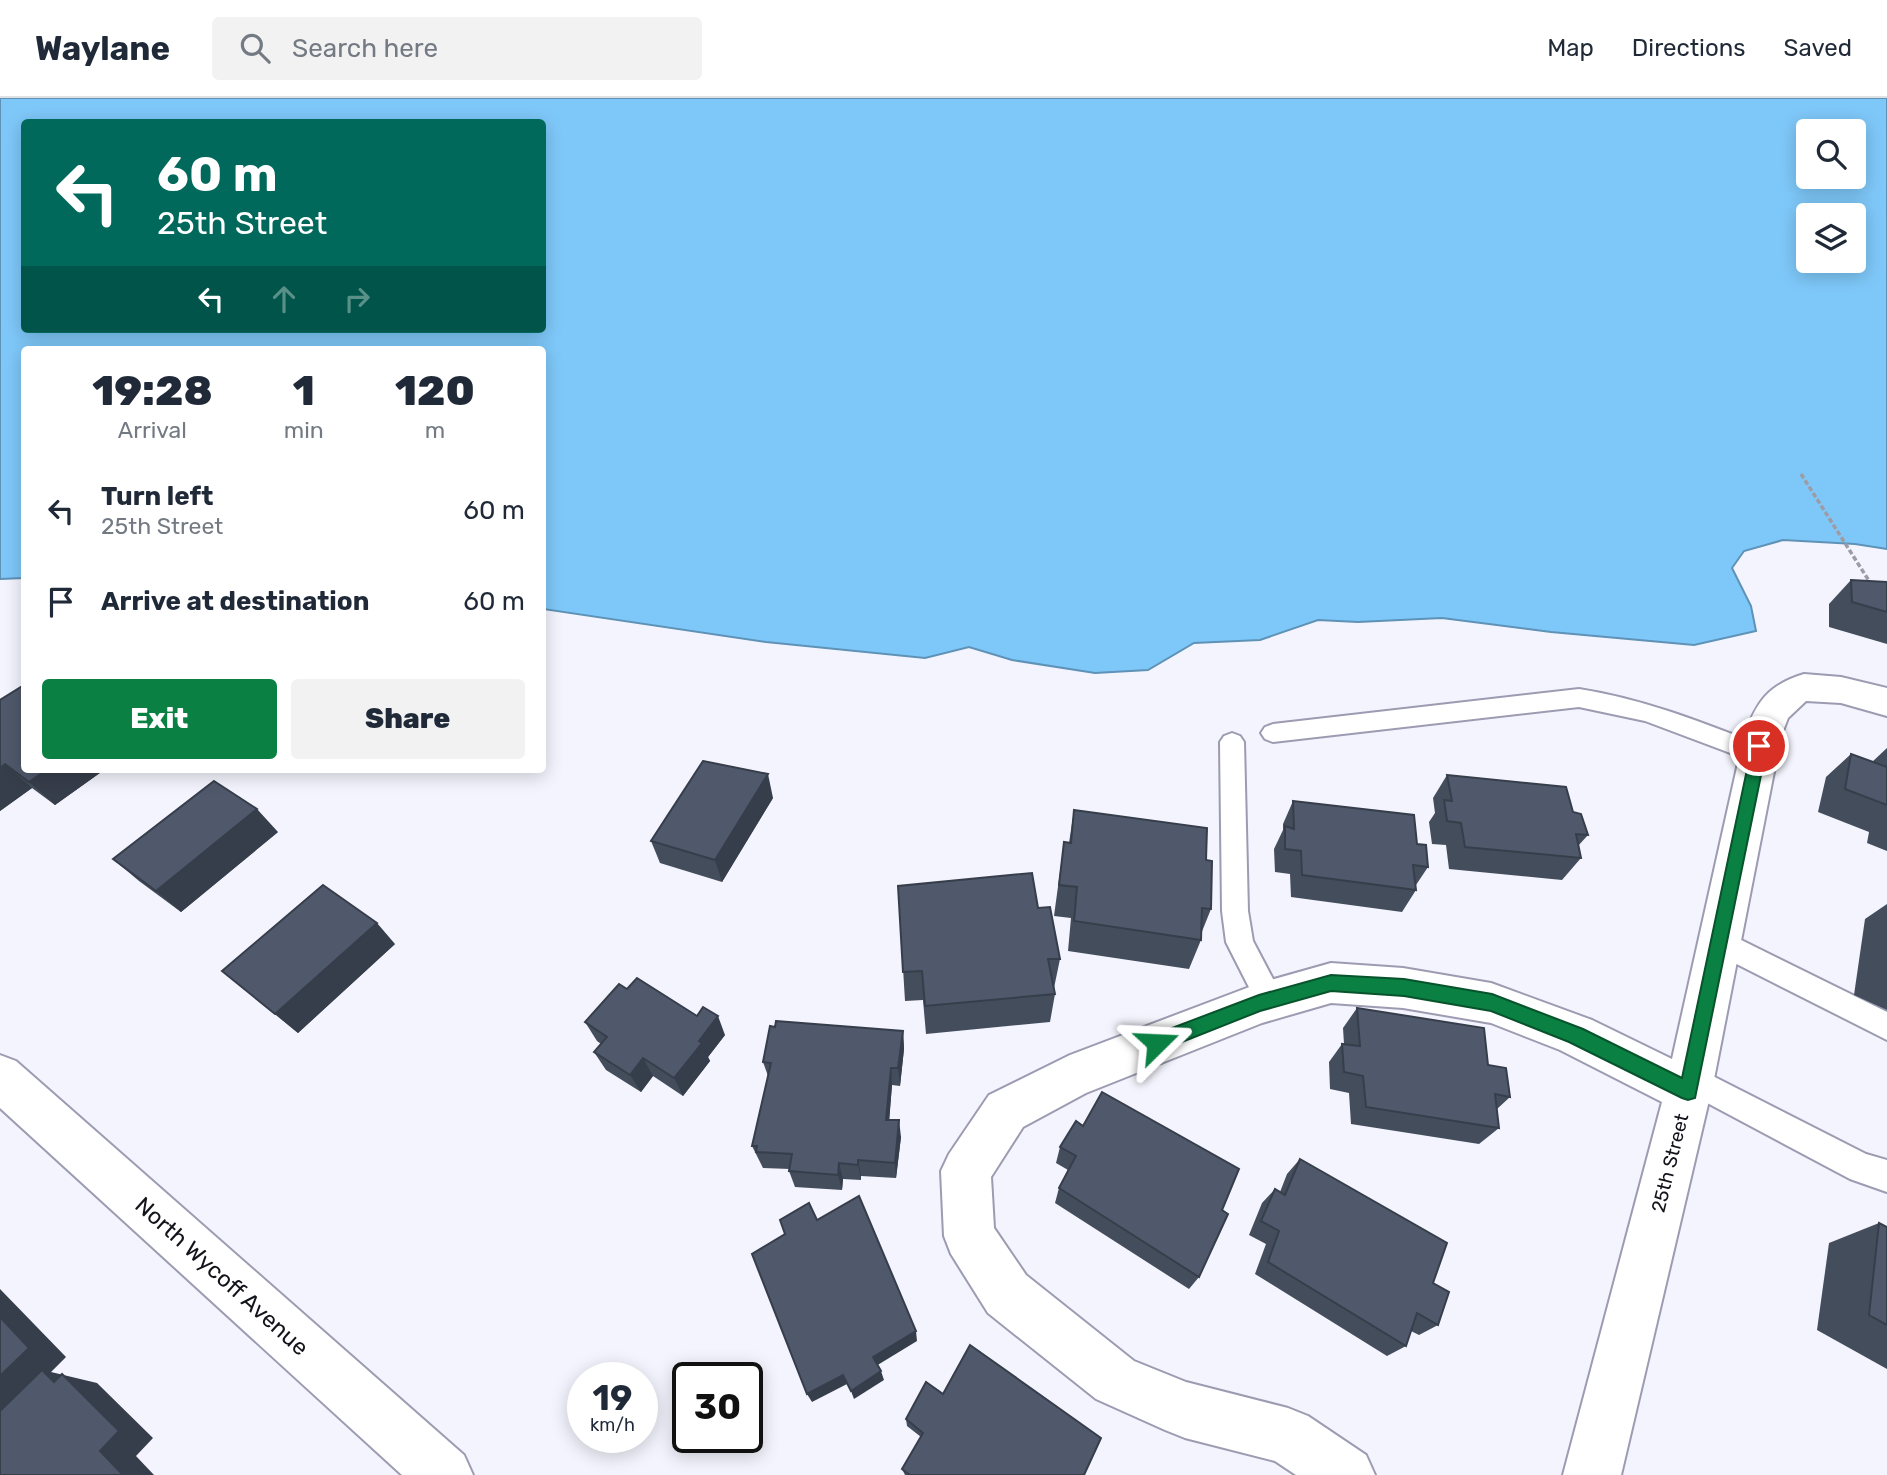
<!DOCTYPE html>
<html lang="en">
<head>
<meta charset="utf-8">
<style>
  body { margin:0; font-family:Rubik,sans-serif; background:#f2f2f3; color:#1f2937; height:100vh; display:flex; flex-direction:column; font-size:26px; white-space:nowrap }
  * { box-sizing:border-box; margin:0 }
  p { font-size:23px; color:#747a83 }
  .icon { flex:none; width:38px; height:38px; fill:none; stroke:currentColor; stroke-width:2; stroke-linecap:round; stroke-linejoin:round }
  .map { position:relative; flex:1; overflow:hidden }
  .sheet { position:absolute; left:21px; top:248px; width:525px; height:427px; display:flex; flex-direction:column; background:#fff; border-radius:7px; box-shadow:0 4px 18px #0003 }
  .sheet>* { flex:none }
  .guide { position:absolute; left:21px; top:21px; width:525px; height:214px; border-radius:7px; box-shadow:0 4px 18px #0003; background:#00695c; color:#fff; overflow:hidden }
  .controls { position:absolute; left:1796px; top:21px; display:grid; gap:14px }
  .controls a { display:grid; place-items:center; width:70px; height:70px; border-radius:7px; background:#fff; box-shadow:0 4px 18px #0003; font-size:35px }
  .speed { position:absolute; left:567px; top:1264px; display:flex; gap:14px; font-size:35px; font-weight:700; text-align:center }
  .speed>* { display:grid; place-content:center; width:91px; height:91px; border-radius:50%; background:#fff; box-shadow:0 4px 18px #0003; line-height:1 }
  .speed small { font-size:18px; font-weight:400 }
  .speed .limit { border:4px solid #111; border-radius:10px; background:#fff; color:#111 }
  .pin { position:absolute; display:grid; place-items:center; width:60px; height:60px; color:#fff; margin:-30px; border:4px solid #fff; border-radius:50%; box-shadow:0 2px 7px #0007 }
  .me { position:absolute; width:77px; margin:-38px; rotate:69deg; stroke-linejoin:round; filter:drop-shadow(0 0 5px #0008) }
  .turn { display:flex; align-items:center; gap:24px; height:147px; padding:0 21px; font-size:32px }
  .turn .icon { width:91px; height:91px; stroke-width:2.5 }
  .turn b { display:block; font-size:49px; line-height:60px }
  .lanes { display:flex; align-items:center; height:66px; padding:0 21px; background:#0003; justify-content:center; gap:35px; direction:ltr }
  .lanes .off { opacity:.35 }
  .eta { display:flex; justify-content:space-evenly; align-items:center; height:119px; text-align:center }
  .eta b { font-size:42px; font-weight:800; line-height:49px }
  .cta { display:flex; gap:14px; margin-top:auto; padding:14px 21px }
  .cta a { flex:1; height:80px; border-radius:7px; background:#0b8043; color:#fff; font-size:28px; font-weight:800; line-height:80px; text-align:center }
  .cta a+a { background:#f2f2f3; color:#1f2937 }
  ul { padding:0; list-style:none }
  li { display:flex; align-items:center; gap:21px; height:91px; padding:0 21px }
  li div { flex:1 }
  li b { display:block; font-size:26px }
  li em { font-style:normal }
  header { display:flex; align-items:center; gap:42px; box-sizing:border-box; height:98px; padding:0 35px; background:#fff; border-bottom:2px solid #e0e1e3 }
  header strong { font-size:33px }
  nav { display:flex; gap:38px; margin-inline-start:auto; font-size:24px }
  .search { width:490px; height:63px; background:#f2f2f3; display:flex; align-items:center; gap:18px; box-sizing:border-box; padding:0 24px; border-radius:7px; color:#747a83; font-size:26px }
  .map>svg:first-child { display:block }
  .water { fill:#7ec8f9; stroke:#5e92b6; stroke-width:2; fill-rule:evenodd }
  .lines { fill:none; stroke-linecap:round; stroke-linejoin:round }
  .lane-casing { stroke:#9c9bb1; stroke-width:4 }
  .street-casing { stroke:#9c9bb1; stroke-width:4 }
  .secondary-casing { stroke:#9c9bb1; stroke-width:4 }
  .path { stroke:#9c9ca6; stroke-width:3.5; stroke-dasharray:5 2.5; stroke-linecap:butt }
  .lane { fill:#fff; fill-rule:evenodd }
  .street { fill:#fff; fill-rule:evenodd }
  .secondary { fill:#fff; fill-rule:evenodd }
  .wall { fill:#444d5c }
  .shaded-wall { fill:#373e4b }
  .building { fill:#4f596b; stroke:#373e4b; stroke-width:2 }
  .route { fill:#0b8043; stroke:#07532c; stroke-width:2 }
  .labels { text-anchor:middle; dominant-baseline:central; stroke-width:7; stroke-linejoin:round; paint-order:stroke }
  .street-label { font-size:19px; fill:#13131b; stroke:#fff }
  .near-street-label { font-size:23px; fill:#13131b; stroke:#fff }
</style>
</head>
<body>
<header>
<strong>Waylane</strong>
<div class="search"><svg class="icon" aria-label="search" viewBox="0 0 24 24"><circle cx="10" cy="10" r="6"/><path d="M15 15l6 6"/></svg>Search here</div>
<nav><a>Map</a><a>Directions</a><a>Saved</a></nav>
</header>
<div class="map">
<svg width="1887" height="1377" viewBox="0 0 1887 1377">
  <rect width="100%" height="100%" fill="#f4f4fe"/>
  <!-- water -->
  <path class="water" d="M0,0H1887V451L1855,446L1783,442L1744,453L1732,470L1751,508L1756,533L1694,547L1551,534L1442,520L1358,524L1318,522L1260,542L1194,545L1148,572L1095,575L1012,562L969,549L925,560L766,544L543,511L542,252H24V480L0,481ZM24,24H542V231H24ZM1808,33H1853V79H1808ZM1808,117H1853V163H1808Z"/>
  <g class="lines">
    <defs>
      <g id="lane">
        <path d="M1579,591C1644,601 1704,625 1765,649L1769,656L1765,663L1757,665L1645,623L1579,609L1273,644L1265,641L1261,635L1265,629L1273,626Z"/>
        <polygon points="1232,635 1240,638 1244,644 1248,813 1253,843 1284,902 1280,911 1270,915 1260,911 1226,844 1222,813 1220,644 1224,638"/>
        <polygon points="1719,831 1887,914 1887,942 1709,852 1705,843 1709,834"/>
        <polygon points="1691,967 1866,1056 1887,1062 1887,1094 1850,1081 1681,991 1676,981 1681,971"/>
      </g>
      <path id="street" d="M1804,576L1841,579L1887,590V618L1841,605L1806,603L1788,620L1781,638L1714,981L1621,1377H1563L1662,1004L1560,952L1491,925L1403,910L1331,905L1262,925L1086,995L1023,1029L991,1079L994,1130L1026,1177L1134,1263L1186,1284L1288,1310L1308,1318L1366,1357L1375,1377H1296L1275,1363L1185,1340L1165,1332L1096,1301L988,1215L951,1156L944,1138L941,1073L949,1056L989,997L1070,957L1260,885L1331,865L1403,870L1491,885L1592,922L1672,961L1744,638C1757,603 1768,587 1804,576Z"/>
      <polygon id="secondary" points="0,957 16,963 464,1357 473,1377 402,1377 0,1010"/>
    </defs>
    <!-- lane casing -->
    <use href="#lane" class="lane-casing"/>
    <!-- street casing -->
    <use href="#street" class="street-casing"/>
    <!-- secondary casing -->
    <use href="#secondary" class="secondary-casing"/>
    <!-- path -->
    <polyline class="path" points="1801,376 1871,486"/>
    <!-- lane -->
    <use href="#lane" class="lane"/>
    <!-- street -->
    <use href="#street" class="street"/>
    <!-- secondary -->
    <use href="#secondary" class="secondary"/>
  </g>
  <!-- wall -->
  <g class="wall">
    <polygon points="1851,482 1887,484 1887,546 1829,529 1829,506"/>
    <polygon points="0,602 24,672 104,672 55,707 32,690 0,713"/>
    <polygon points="1887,650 1887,753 1867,745 1869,734 1818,714 1826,679 1851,656 1872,664"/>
    <polygon points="1447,677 1573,714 1588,737 1578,748 1581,760 1562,782 1449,771 1446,747 1432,746 1429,724 1435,715 1433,700"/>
    <polygon points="773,700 722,784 660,765 651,743"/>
    <polygon points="1293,703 1417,746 1428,769 1416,787 1416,792 1402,814 1291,799 1290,776 1275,774 1274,751 1283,732 1283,726"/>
    <polygon points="1074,712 1206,762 1211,811 1201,836 1201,842 1189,871 1068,853 1071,820 1054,818 1064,744 1069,745"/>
    <polygon points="278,734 181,814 139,783 113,761"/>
    <polygon points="898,788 1038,810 1060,861 1054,890 1055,896 1050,924 926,936 923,902 905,903"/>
    <polygon points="1887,806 1887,912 1854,897 1865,821"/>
    <polygon points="395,846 298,935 222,873"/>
    <polygon points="1357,910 1488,967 1510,999 1497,1011 1499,1030 1479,1046 1351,1026 1349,995 1330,991 1329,964 1342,946 1344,946 1343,930"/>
    <polygon points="585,924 725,937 708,959 710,963 683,998 653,978 641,994 606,972 594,954 601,946 597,943"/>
    <polygon points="903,933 904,951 900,988 892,987 889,1022 901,1039 896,1080 861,1078 861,1082 843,1081 842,1092 795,1089 789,1073 790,1071 763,1070 752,1048 768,978 763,964"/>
    <polygon points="1083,1028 1222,1112 1199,1179 1189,1191 1055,1105 1059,1090 1068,1072 1056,1065 1060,1049"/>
    <polygon points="1300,1061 1433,1185 1438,1227 1419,1237 1411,1233 1406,1248 1387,1258 1255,1176 1266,1146 1249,1137 1262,1105 1275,1091 1280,1094 1287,1076"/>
    <polygon points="1879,1125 1887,1129 1887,1271 1817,1232 1829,1145"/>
    <polygon points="943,1296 1084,1377 905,1377 902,1371 921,1339 907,1328 906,1321"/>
  </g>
  <!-- shaded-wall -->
  <g class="shaded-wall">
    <polygon points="5,666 32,690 0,713 0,670"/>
    <polygon points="46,672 104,672 55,707 29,684"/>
    <polygon points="768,676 773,700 722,784 715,762"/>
    <polygon points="257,711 278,734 181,814 156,793"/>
    <polygon points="377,825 395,846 298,935 275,916"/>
    <polygon points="718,918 725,937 708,959 710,963 683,998 674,980 699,943"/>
    <polygon points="903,933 904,951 900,988 898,970"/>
    <polygon points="643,960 653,978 641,994 630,977"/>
    <polygon points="891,970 892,987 888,1038 886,1022"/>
    <polygon points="899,1022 901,1039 896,1080 895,1065"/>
    <polygon points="858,1062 861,1078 861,1082 858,1067"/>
    <polygon points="839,1065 843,1081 842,1092 838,1077"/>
    <polygon points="0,1191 66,1259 51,1274 97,1285 153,1340 136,1358 154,1377 123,1377 0,1325"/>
    <polygon points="916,1233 917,1243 876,1268 873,1259"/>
    <polygon points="881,1273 884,1282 854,1301 851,1293"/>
    <polygon points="843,1277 847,1286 812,1304 807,1296"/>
  </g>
  <!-- building -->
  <g class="building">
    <polygon points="1851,482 1887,484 1887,514 1852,504"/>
    <polygon points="24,587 24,672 46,672 29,684 5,666 0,670 0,602"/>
    <polygon points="1851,656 1887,669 1887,707 1845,691"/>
    <polygon points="703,663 768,676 715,762 651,743"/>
    <polygon points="1447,677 1566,689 1573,714 1581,716 1588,737 1576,736 1581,760 1465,749 1461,725 1447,723 1444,702 1452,703"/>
    <polygon points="214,683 257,711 156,793 113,761"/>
    <polygon points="1293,703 1414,717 1417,746 1426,747 1428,769 1413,767 1416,792 1302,777 1301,753 1285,751 1285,728 1294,731"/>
    <polygon points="1074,712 1207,730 1206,762 1212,763 1211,811 1202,810 1201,842 1074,823 1077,789 1059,787 1064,744 1071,745"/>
    <polygon points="1032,775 1038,810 1050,809 1060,861 1048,861 1055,896 925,908 922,873 903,874 898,788"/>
    <polygon points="323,787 377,825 275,916 222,873"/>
    <polygon points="637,880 697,918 703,909 718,918 699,943 702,945 674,980 643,960 630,977 594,954 607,939 585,924 619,886 627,891"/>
    <polygon points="1357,910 1484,930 1488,967 1506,970 1510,999 1495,996 1499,1030 1366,1009 1363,978 1344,974 1342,946 1360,948"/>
    <polygon points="776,923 903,933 898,970 891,970 886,1022 899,1022 895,1065 858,1062 858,1067 839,1065 838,1077 789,1073 792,1056 756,1054 757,1048 752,1048 771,965 763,964 770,928 775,929"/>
    <polygon points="1102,994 1239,1071 1222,1112 1228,1116 1199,1179 1059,1090 1076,1058 1060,1049 1076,1023 1083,1028"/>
    <polygon points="1300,1061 1447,1145 1433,1185 1449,1194 1438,1227 1417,1215 1406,1248 1268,1164 1279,1133 1261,1123 1275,1091 1285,1097"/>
    <polygon points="859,1098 916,1233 873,1259 881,1273 851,1293 843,1277 807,1296 752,1156 785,1136 780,1122 809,1105 817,1122"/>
    <polygon points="1879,1125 1887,1129 1887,1227 1869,1217"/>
    <polygon points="0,1219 29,1250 0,1278"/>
    <polygon points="970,1247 1101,1340 1084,1377 910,1377 902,1371 923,1335 906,1321 926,1284 943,1296"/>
    <polygon points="42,1272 54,1284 62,1276 119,1333 100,1353 123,1377 0,1377 0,1313"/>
  </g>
  <!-- route -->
  <polygon class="route" points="1759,642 1767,648 1695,1000 1688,1002 1682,1000 1569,944 1491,913 1404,898 1331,893 1260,913 1157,954 1151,951 1148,945 1151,938 1259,897 1331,877 1404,881 1492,896 1583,931 1682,980 1752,648"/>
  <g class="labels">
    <!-- street labels -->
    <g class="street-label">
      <text transform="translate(1670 1065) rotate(-76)">25th Street</text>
    </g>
    <!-- near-street labels -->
    <g class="near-street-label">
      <text transform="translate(222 1178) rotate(42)">North Wycoff Avenue</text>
    </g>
  </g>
</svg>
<div class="controls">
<a><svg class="icon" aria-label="search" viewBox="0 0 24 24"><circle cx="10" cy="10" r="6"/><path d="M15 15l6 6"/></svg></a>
<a><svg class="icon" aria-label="layers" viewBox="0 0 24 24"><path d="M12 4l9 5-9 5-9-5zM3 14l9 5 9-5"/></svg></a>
</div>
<div class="speed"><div>19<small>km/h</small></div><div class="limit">30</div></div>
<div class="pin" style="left:1759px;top:648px;background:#d93025"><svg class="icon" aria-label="arrive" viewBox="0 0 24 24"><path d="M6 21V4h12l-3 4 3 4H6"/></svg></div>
<svg class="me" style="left:1157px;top:945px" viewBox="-20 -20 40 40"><path d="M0-17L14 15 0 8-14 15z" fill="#0b8043" stroke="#fff" stroke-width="4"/></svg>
<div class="guide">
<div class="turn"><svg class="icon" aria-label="left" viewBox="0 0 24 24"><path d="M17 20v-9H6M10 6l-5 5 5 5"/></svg><div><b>60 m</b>25th Street</div></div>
<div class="lanes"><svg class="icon" aria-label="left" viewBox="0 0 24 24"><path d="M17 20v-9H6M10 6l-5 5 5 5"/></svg><svg class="icon off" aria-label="ahead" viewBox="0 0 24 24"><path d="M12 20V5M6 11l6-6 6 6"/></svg><svg class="icon off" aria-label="right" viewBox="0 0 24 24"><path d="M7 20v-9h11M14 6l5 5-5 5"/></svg></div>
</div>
<section class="sheet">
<div class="eta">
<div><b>19:28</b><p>Arrival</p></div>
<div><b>1</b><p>min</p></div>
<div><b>120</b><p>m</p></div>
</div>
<ul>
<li><svg class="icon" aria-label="left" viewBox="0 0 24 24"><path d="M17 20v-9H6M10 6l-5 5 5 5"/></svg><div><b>Turn left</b><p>25th Street</p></div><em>60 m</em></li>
<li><svg class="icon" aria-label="arrive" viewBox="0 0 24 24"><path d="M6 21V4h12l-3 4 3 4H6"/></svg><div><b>Arrive at destination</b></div><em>60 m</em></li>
</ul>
<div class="cta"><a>Exit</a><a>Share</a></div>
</section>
</div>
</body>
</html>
